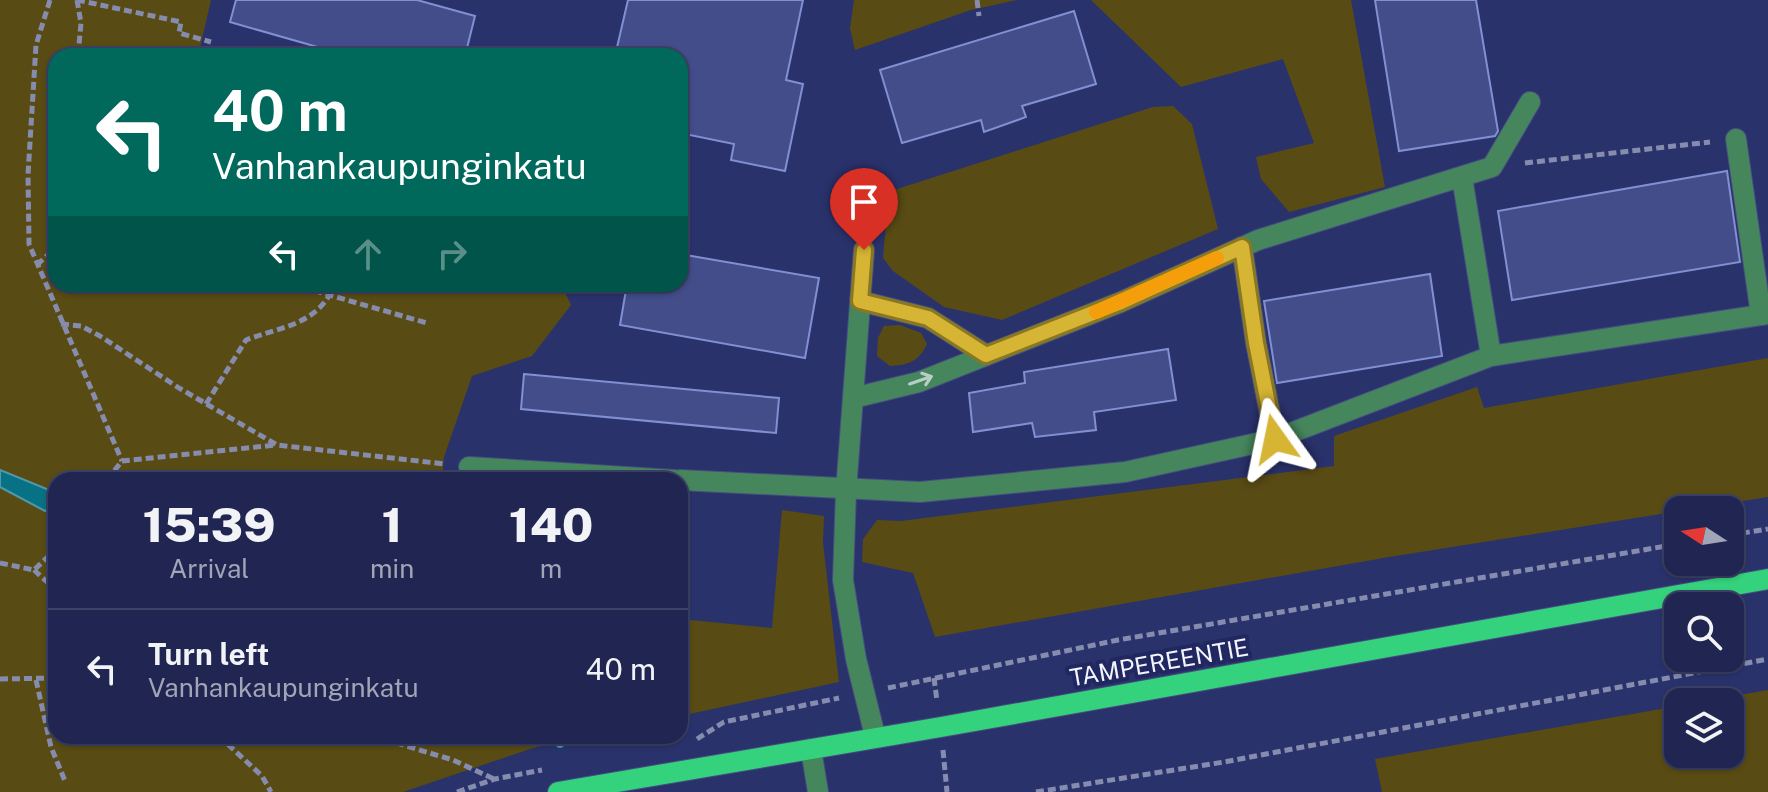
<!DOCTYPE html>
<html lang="en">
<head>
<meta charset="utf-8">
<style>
  body { margin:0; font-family:"Public Sans",sans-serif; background:#2d325b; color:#f1f3f6; height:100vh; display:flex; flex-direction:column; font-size:30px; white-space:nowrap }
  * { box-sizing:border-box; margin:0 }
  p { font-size:26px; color:#a2a5b7 }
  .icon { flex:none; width:44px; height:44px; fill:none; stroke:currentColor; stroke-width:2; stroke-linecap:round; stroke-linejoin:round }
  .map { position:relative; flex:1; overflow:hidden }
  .side { position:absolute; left:48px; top:472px; width:640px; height:272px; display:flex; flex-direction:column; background:#202651; border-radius:24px; box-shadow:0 2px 6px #0004,0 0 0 2px #3d4368 }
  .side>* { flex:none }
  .top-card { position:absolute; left:48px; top:48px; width:640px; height:244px; border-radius:24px; box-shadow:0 2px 6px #0004,0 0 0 2px #3d4368; background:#00695c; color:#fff; overflow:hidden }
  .needle { width:52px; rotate:282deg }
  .buttons { position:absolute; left:1664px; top:496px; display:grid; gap:16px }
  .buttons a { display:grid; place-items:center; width:80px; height:80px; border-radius:16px; background:#202651; box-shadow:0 2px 6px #0004,0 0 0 2px #3d4368; font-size:40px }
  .pin { position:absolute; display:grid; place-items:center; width:68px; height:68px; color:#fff; margin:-82px -34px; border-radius:50% 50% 50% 0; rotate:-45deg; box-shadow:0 0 8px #0007 }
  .pin .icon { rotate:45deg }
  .me { position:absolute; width:88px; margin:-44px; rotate:348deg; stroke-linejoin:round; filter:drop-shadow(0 0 6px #0008) }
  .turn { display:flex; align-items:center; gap:28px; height:168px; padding:0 32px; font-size:36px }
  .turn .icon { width:104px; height:104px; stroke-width:2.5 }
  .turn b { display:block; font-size:56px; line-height:68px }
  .lanes { display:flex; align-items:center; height:76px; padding:0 32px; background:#0003; justify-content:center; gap:40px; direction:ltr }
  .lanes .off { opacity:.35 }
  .eta { display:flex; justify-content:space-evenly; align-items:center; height:136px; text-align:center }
  .eta b { font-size:48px; font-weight:800; line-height:56px }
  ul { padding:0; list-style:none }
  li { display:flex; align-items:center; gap:24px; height:120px; padding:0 32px; border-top:2px solid #3d4368 }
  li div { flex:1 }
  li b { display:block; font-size:30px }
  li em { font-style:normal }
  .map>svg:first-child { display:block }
  .green { fill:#594b14 }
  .water { fill:#077285; stroke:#4e99a9; stroke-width:2 }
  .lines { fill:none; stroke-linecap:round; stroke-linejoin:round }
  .stream { stroke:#4e99a9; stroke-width:10 }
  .building { fill:#424d8a; stroke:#8190d2; stroke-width:2 }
  .minor-casing { stroke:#464d80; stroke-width:22 }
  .major-casing { stroke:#464d80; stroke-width:22 }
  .path { stroke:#868cae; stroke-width:5; stroke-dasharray:8 4; stroke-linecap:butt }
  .minor { stroke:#46865d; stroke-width:20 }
  .major { stroke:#35d27d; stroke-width:20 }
  .oneway { stroke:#b6cec4 }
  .route-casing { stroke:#8b7622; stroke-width:20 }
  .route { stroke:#d6b534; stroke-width:14 }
  .slow { stroke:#f59e0b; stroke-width:14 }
  .labels { text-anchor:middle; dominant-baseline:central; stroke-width:8; stroke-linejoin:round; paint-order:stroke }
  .street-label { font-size:24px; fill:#f3f5fc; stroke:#212760 }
</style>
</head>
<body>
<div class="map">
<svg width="1768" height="792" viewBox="0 0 1768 792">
  <rect width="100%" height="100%" fill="#2a326c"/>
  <!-- green -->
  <g class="green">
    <polygon points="0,0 211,0 199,52 208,56 56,56 56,284 561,284 571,305 532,356 472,376 444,457 442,480 56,480 56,736 588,736 533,748 403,792 0,792 0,487 44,511 54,492 0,470"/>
    <polygon points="854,0 1017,0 971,10 855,50 850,28"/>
    <polygon points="1091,0 1351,0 1385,187 1289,212 1261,179 1256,157 1314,143 1283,59 1181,87"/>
    <polygon points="1173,106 1192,124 1218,229 1002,320 944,307 893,271 883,258 888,201 897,189 1153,107"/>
    <path d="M900,325L921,333L927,344C919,361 909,365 890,366L877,356L878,338L884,326Z"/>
    <polygon points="1768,358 1768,497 1389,557 935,637 913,573 862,562 863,539 877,520 901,521 1334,466 1334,436 1477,387 1484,408"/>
    <polygon points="782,510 824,516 823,543 839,682 680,716 680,619 772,628"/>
    <polygon points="1768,690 1768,792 1382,792 1375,759 1678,706 1678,754 1730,754 1730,702 1699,702"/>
  </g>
  <!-- water -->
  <polygon class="water" points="0,470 54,492 55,506 45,511 0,487"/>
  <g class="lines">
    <!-- stream -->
    <polyline class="stream" points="559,736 560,743"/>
  </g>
  <!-- building -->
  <g class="building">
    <polygon points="236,0 417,0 475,16 465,56 349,56 230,22"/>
    <polygon points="628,0 803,0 786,80 803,84 785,171 731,160 734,144 680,133 680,56 615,56"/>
    <polygon points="1375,0 1476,0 1498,131 1495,136 1399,151"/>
    <polygon points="1074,11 1096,84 1022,106 1026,117 984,132 981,120 902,143 880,70"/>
    <polygon points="1727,171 1740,262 1512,300 1498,211"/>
    <polygon points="680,254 819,278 805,358 620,325 627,284 680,284"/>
    <polygon points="1430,274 1442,356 1277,383 1264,301"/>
    <polygon points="1168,349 1176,400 1094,412 1096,430 1035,437 1032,423 973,432 969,393 1025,383 1024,372"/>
    <polygon points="524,374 779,398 776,433 521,409"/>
  </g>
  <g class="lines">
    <defs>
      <g id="minor">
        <polyline points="1736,139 1761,315"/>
        <polyline points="1462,177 1491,356"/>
        <polyline points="1242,247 1256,343 1275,439"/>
        <polyline points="864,250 846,491 843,580 856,659 875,736"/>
        <polyline points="860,301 928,318 986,355"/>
        <polyline points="853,398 919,382 1121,302 1258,240 1492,167 1530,102"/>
        <polyline points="469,467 674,480"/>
        <polyline points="680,480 920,492 1125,472 1275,439 1491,356 1768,314"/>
        <polyline points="811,749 818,792"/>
      </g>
      <polyline id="major" points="558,792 941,727 1768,579"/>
    </defs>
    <!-- minor casing -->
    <use href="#minor" class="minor-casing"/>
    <!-- major casing -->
    <use href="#major" class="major-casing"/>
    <!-- path -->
    <g class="path">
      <polyline points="50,0 36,45 28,175 29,244 122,461"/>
      <polyline points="77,0 181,22 179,33 211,42"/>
      <polyline points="77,0 81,23 78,56"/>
      <polyline points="977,0 979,16"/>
      <polyline points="1525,163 1710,142"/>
      <polyline points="37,265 56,247"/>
      <polyline points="291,284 427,323"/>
      <polyline points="61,324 81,326 100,336 179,388 277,445 445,464"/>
      <path d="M206,404L246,340C277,328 310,326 329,296"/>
      <polyline points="107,480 122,461 276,445"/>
      <polyline points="1730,535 1768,529"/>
      <polyline points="0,563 34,570 56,549"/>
      <polyline points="34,570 56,590"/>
      <polyline points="934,678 937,701"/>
      <polyline points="0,679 56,678"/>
      <polyline points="36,680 51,747 65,781"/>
      <polyline points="888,688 1118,640 1678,544"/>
      <polyline points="219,736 262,776 271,792"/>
      <polyline points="373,736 453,760 494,779"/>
      <polyline points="697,739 724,722 839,698"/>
      <polyline points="943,750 947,792"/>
      <polyline points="457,792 495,779 542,770"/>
      <polyline points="1036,792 1224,762 1768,659"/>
    </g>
    <!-- minor -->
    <use href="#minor" class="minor"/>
    <!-- major -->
    <use href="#major" class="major"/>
  </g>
  <!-- one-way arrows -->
  <defs><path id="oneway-shaft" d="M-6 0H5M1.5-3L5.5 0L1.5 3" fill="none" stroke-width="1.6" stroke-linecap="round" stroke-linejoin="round" transform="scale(2)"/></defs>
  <use class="oneway" href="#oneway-shaft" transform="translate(921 380) rotate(-19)"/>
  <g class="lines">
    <defs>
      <polyline id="route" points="864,250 860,301 928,318 986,355 1121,302 1242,247 1256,343 1275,439"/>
    </defs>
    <!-- route casing -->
    <use href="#route" class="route-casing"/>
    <!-- route -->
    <use href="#route" class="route"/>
    <!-- slow -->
    <polyline class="slow" points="1096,312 1217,258"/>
  </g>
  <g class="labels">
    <!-- street labels -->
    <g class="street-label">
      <text transform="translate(1159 662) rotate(-10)">TAMPEREENTIE</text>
    </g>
  </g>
</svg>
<div class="buttons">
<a><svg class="needle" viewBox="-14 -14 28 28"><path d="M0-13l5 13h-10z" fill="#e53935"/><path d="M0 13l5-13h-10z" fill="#a2a5b7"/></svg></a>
<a><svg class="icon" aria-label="search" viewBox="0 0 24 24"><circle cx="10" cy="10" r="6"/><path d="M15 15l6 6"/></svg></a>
<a><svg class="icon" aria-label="layers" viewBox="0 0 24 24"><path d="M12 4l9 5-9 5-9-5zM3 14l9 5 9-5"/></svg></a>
</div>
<div class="pin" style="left:864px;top:250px;background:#d93025"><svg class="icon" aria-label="arrive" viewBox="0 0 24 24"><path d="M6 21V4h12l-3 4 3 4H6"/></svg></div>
<svg class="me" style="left:1275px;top:439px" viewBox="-20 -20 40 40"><path d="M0-17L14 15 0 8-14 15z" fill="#d6b534" stroke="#fff" stroke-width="4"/></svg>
<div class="top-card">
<div class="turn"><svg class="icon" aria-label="left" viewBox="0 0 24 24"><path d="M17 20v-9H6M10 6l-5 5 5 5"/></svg><div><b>40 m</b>Vanhankaupunginkatu</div></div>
<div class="lanes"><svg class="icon" aria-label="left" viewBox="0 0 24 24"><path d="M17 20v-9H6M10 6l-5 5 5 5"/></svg><svg class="icon off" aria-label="ahead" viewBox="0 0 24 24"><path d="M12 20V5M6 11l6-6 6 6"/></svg><svg class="icon off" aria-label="right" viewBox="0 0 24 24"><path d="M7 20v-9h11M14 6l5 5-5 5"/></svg></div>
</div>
<section class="side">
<div class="eta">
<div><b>15:39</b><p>Arrival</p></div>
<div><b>1</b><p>min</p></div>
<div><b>140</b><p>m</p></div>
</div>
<ul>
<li><svg class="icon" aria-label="left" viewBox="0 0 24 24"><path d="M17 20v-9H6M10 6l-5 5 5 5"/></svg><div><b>Turn left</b><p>Vanhankaupunginkatu</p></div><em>40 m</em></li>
</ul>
</section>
</div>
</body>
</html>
